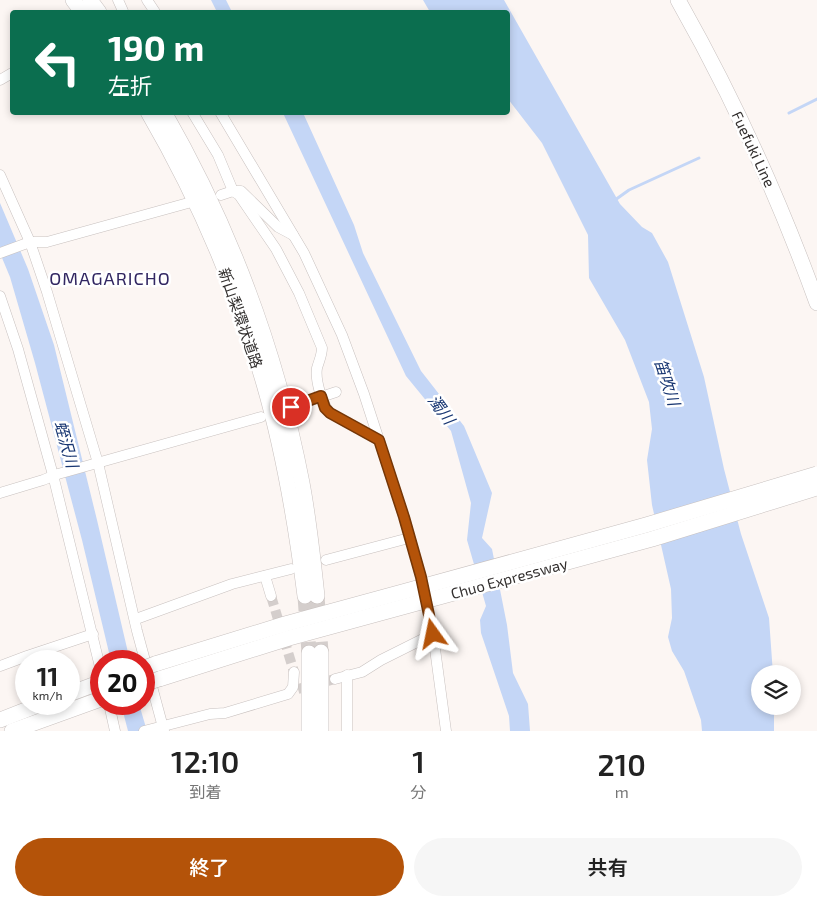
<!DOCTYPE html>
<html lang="ja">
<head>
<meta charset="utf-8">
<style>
  body { margin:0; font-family:"Exo 2","Noto Sans JP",sans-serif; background:#f6f6f6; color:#222; height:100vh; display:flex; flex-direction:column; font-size:19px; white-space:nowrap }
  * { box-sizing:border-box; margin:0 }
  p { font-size:16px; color:#767676 }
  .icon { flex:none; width:28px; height:28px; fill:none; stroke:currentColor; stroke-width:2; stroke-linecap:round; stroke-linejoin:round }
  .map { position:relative; height:731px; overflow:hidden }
  .details { display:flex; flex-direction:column; background:#fff; flex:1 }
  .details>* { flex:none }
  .hud { position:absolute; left:10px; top:10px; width:500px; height:105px; border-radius:5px; box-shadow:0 2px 8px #0003; background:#0b6e4f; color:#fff; overflow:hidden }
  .fabs { position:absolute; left:751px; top:665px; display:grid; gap:10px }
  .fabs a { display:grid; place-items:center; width:50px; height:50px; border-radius:50%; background:#fff; box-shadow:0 2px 8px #0003; font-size:25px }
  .speed { position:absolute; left:15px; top:650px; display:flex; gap:10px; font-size:25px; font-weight:700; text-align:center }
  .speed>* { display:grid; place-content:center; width:65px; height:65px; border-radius:50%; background:#fff; box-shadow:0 2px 8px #0003; line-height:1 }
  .speed small { font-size:12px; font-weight:400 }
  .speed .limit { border:8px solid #d22; background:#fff; color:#111 }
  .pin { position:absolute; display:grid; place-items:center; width:42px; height:42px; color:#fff; margin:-21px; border:2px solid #fff; border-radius:50%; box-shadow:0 1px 5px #0007 }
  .me { position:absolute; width:55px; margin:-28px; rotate:348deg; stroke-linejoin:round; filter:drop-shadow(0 0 4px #0008) }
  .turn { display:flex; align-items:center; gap:18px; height:105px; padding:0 15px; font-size:22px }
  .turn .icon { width:65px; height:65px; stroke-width:2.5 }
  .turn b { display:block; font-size:35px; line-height:42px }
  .eta { display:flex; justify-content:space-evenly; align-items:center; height:85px; text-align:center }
  .eta b { font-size:30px; font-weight:600; line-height:35px }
  .cta { display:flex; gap:10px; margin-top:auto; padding:10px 15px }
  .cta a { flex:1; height:58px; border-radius:30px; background:#b45309; color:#fff; font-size:20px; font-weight:600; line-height:58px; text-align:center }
  .cta a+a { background:#f6f6f6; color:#222 }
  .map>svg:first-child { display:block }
  .water { fill:#c4d6f6 }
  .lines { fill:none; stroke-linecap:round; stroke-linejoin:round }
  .stream { stroke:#c4d6f6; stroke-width:3 }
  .minor-tunnel { stroke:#d4cecc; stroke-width:10; stroke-dasharray:10 5; stroke-linecap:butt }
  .highway-tunnel { stroke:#d4cecc; stroke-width:15; stroke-dasharray:15 8; stroke-linecap:butt }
  .minor-casing { stroke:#c8c1bf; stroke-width:11 }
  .highway-casing { stroke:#c8c1bf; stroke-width:16 }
  .minor { stroke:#fff; stroke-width:10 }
  .highway { stroke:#fff; stroke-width:15 }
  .highway-bridge-casing { stroke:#c8c1bf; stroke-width:16; stroke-linecap:butt }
  .highway-bridge { stroke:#fff; stroke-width:15 }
  .route-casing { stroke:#753606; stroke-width:12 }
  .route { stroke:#b45309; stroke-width:9 }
  .labels { text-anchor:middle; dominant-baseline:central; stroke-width:5; stroke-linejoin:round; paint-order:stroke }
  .street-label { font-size:15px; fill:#322f2e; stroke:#fff }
  .water-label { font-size:16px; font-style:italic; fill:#183672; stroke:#fff }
  .quarter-label { font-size:18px; letter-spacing:1px; fill:#322762; stroke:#fff }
</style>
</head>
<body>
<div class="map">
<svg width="817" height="731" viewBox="0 0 817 731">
  <rect width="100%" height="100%" fill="#fcf6f3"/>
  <!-- water -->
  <g class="water">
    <polygon points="211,0 226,0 232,12 217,12"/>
    <polygon points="423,0 504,0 620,204 642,227 652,233 668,262 704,377 724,469 741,534 769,618 773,674 760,674 760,706 774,706 774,731 702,731 701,720 684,671 672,651 668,637 672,618 671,589 652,505 647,460 652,429 649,402 625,340 589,278 588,235 542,143 508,99 508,12 430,12"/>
    <polygon points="283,113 303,113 304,115 354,225 363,253 421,371 464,426 492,493 482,538 492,549 507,625 513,673 528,704 530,731 510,731 509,716 481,633 480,620 486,606 467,540 471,503 451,431 406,376"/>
    <polygon points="0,203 28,269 54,345 97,520 130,661 111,661 82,540 35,363 10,277 0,253"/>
    <polygon points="121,704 139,704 147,731 128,731"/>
  </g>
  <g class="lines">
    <!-- stream -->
    <g class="stream">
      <polyline points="789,113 817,99"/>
      <polyline points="615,200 629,190 699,158"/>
    </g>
    <!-- minor-tunnel -->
    <g class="minor-tunnel">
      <polyline points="271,596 294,672"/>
      <polyline points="298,689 335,679"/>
    </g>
    <!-- highway-tunnel -->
    <g class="highway-tunnel">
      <polyline points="305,596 309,653"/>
      <polyline points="317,596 321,652"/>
    </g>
    <defs>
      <g id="minor">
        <polyline points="118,0 123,11"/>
        <polyline points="147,0 155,12"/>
        <polyline points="0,80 12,73"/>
        <path d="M192,112L218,155L233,191L239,195L276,249L299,293L322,348C322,355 319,361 317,368C315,380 322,404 330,413L379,440"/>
        <polyline points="220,112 304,253 342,335 364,394 404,517 421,577 433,634 446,731"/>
        <polyline points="0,175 30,242 47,292 98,463 137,631 164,731"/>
        <polyline points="221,195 233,191 241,191 278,227 293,235"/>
        <polyline points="0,253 30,242 47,242 188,203"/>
        <polyline points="0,296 18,349 53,475 101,671"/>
        <polyline points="291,407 336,392"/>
        <polyline points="0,493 43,480 58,474 261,417"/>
        <polyline points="326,560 409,538"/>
        <polyline points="265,576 271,596"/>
        <polyline points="136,619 232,584 291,569"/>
        <polyline points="0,666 27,656 93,634"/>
        <polyline points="335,679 362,672 381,660 433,634"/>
        <polyline points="109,704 115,731"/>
        <polyline points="144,731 210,714 225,713 288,694 293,687 294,672"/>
        <polyline points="347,731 347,675"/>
      </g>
      <g id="highway">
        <polyline points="73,0 82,12"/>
        <polyline points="90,0 99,12"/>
        <path d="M678,0C733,97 779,198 817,303"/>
        <path d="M148,112C198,198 237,289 264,384C284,453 296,525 305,596"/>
        <path d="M164,112C230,227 277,353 302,483C309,520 313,558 317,596"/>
        <polyline points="155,664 285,624 417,588"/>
        <polyline points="159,679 289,638 421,602"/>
        <polyline points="69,694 101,682"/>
        <polyline points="0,720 41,704"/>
        <polyline points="12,731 101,699"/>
        <polyline points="309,731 309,653"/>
        <polyline points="321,731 321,652"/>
      </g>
    </defs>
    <!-- minor casing -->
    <use href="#minor" class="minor-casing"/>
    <!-- highway casing -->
    <use href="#highway" class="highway-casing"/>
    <!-- minor -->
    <use href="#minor" class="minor"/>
    <!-- highway -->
    <use href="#highway" class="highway"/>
    <defs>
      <g id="highway-bridge">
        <polyline points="417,588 646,525 817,474"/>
        <polyline points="421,602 652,539 817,488"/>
        <polyline points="144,668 155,664"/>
        <polyline points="144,684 159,679"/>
      </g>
    </defs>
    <!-- highway-bridge casing -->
    <use href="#highway-bridge" class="highway-bridge-casing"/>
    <!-- highway-bridge -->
    <use href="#highway-bridge" class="highway-bridge"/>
  </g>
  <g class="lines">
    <defs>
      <polyline id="route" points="291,407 321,396 325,408 330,413 379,440 404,517 421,577 433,634"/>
    </defs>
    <!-- route casing -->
    <use href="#route" class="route-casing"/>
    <!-- route -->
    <use href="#route" class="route"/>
  </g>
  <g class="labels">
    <!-- street labels -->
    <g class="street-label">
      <text transform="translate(754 149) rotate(65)">Fuefuki Line</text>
      <text transform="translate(241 318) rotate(71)">新山梨環状道路</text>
      <text transform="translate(509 578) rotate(-15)">Chuo Expressway</text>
    </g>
    <!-- water labels -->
    <g class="water-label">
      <text transform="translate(668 382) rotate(72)">笛吹川</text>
      <text transform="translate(442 409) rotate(54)">濁川</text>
      <text transform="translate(67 444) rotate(74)">蛭沢川</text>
    </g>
    <!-- quarter labels -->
    <g class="quarter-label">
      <text x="110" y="278">OMAGARICHO</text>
    </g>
  </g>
</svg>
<div class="fabs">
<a><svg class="icon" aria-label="layers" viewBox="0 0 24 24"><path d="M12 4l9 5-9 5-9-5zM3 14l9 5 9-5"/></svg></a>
</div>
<div class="speed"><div>11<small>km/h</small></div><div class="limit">20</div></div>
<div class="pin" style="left:291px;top:407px;background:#d93025"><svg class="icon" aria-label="arrive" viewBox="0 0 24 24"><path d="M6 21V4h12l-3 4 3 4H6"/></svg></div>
<svg class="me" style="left:433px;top:634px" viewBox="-20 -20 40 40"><path d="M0-17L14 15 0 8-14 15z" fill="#b45309" stroke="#fff" stroke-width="4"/></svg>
<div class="hud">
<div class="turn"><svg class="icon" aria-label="left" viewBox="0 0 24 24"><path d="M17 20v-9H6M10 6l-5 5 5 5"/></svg><div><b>190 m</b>左折</div></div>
</div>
</div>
<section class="details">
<div class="eta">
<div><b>12:10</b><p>到着</p></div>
<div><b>1</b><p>分</p></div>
<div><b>210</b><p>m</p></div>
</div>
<div class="cta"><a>終了</a><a>共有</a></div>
</section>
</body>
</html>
